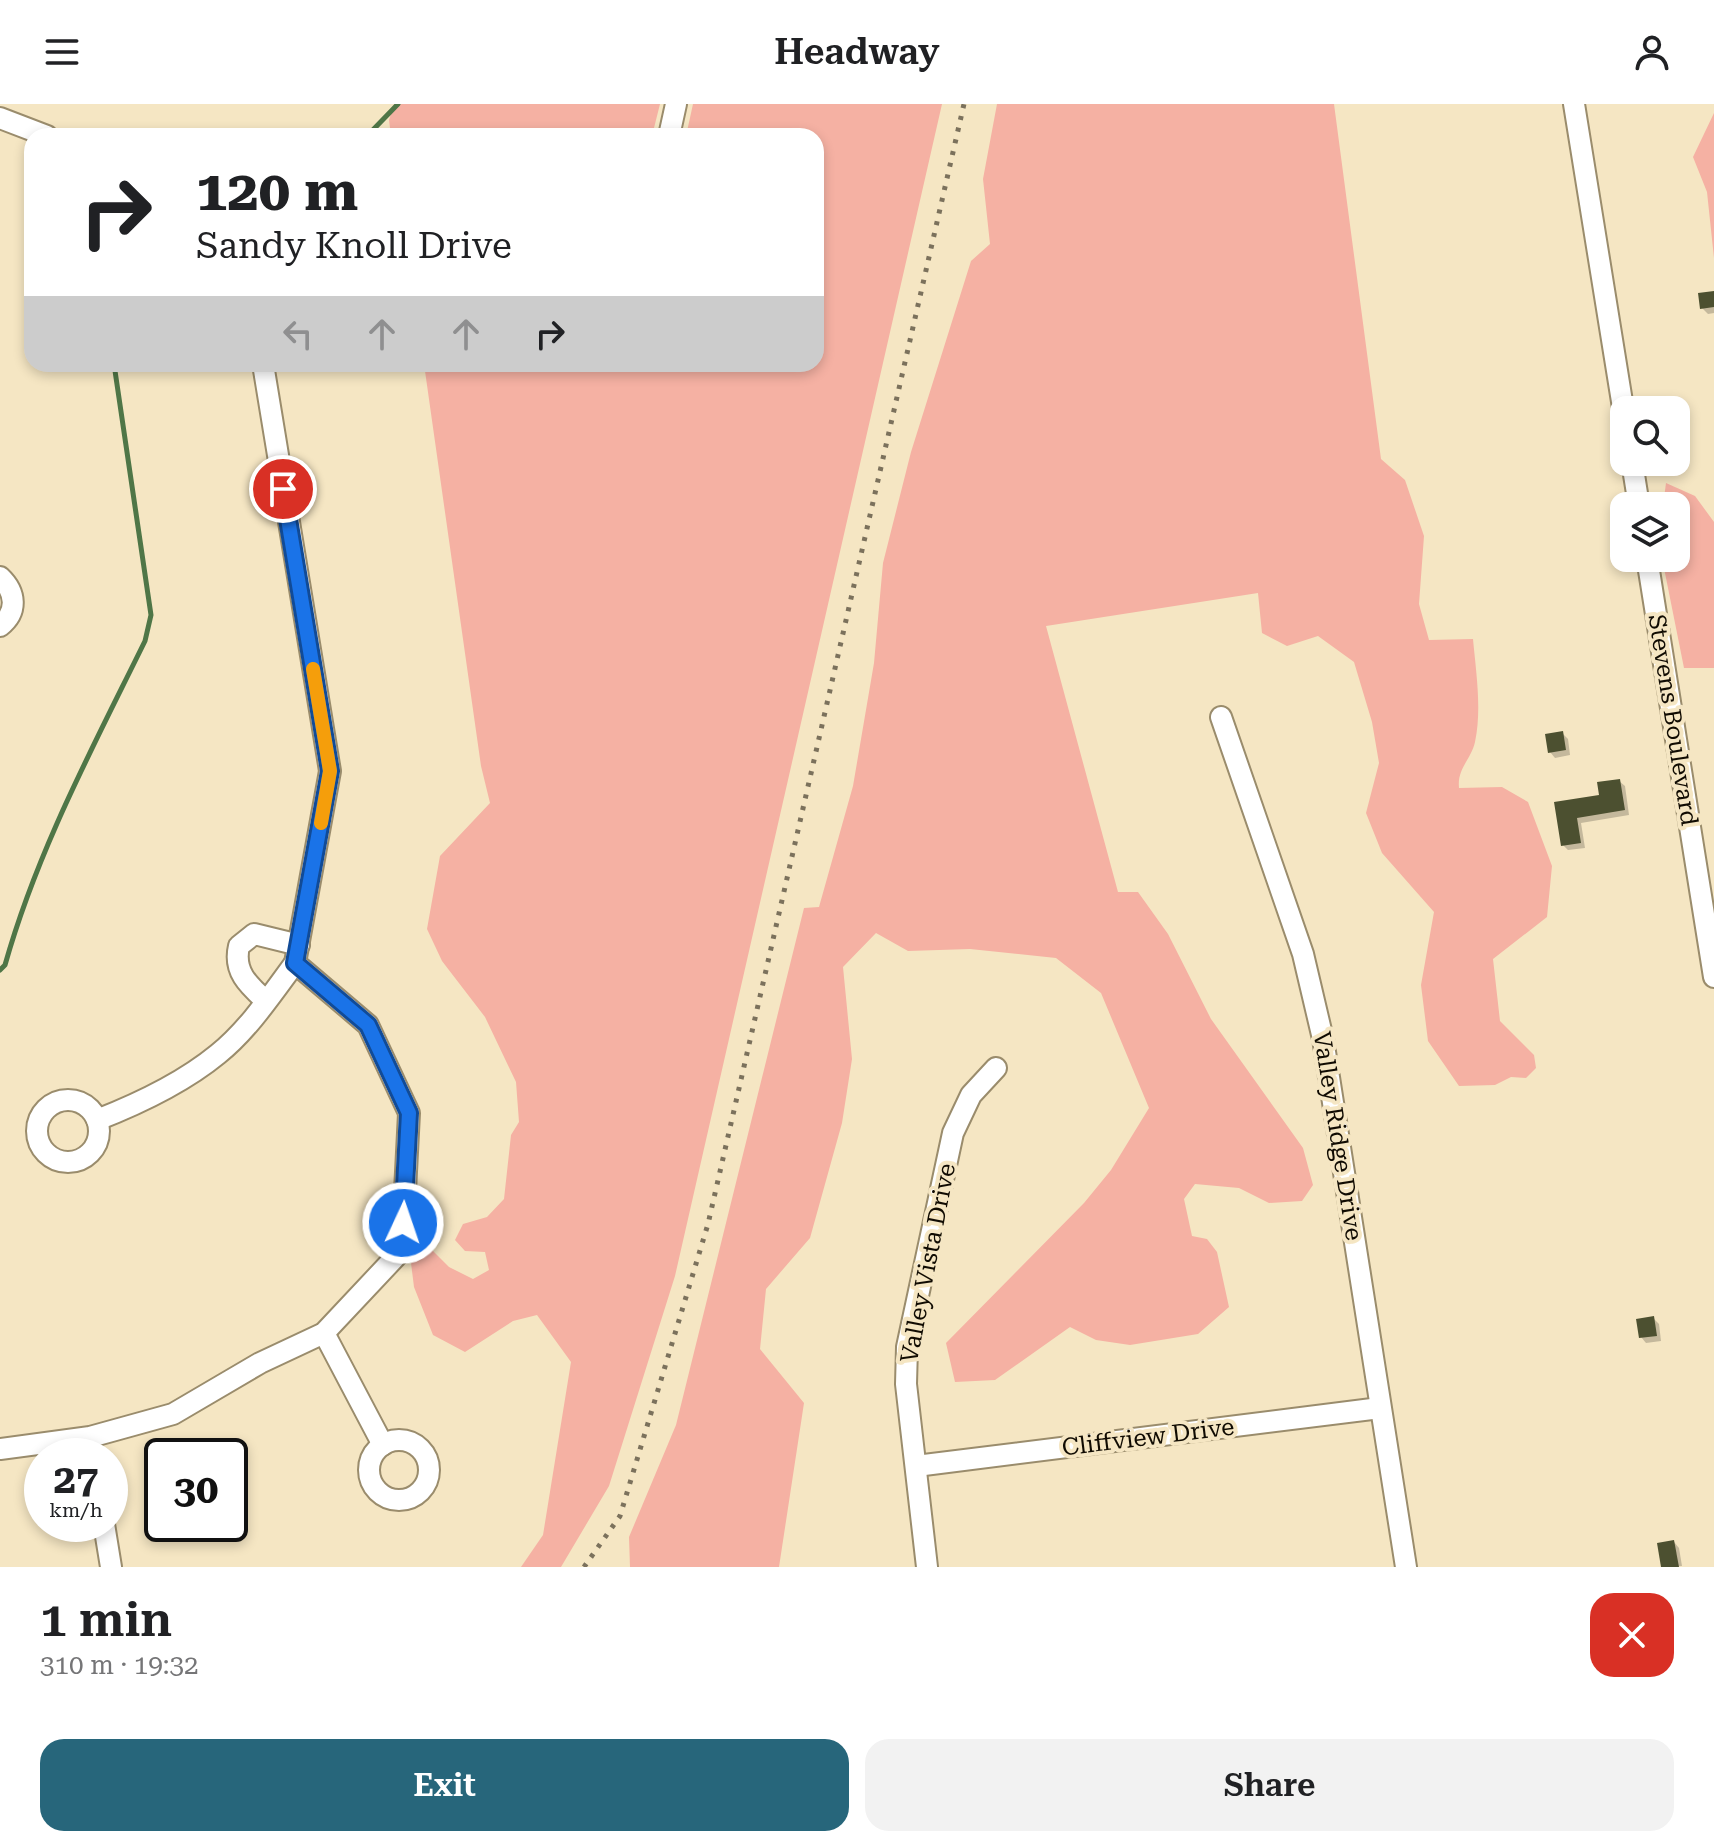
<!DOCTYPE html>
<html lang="en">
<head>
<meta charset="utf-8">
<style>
  body { margin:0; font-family:"Roboto Serif",serif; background:#f2f2f2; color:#202124; height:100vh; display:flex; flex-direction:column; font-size:30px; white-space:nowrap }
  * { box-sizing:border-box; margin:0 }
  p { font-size:26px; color:#757577 }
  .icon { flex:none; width:44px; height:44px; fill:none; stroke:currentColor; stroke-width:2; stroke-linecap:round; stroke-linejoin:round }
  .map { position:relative; height:1463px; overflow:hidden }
  .drawer { display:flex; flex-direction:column; background:#fff; flex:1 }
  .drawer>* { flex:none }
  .guide { position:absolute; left:24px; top:24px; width:800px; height:244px; border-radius:24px; box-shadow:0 4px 12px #0003; background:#fff; color:#202124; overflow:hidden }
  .buttons { position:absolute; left:1610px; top:292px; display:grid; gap:16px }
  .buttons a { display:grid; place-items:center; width:80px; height:80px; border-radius:16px; background:#fff; box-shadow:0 4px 12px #0003; font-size:40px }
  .speed { position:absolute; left:24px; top:1334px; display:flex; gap:16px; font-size:40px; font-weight:700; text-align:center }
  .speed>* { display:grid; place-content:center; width:104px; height:104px; border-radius:50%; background:#fff; box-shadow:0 4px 12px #0003; line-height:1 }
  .speed small { font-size:20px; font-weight:400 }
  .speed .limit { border:4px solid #111; border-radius:12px; background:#fff; color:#111 }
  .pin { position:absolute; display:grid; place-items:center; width:68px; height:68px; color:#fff; margin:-34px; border:4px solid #fff; border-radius:50%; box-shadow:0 2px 8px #0007 }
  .me { position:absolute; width:88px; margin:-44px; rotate:3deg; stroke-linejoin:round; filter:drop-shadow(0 0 6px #0008) }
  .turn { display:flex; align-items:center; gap:28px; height:168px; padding:0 40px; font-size:36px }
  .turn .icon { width:104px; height:104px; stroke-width:2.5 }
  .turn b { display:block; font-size:56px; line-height:68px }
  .lanes { display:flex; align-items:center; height:76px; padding:0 40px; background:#0003; justify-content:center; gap:40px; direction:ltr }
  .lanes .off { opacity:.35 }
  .round { display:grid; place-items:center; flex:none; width:84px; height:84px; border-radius:24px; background:#f2f2f2 }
  .headline { display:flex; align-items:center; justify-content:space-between; height:136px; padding:0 40px }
  h1 { font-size:48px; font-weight:600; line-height:60px }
  .action { display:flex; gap:16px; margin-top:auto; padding:16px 40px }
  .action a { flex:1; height:92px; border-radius:24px; background:#27667b; color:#fff; font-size:32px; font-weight:600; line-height:92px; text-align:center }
  .action a+a { background:#f2f2f2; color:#202124 }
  header { display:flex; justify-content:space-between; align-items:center; height:104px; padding:0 40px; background:#fff; font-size:36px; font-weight:600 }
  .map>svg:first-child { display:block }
  .green { fill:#f5b1a3 }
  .shadow { fill:#0003 }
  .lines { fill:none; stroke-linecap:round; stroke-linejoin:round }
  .stream { stroke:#4f7647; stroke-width:5 }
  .building { fill:#4c5030 }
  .minor-casing { stroke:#9a8c6c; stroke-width:24 }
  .minor { stroke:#fff; stroke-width:20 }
  .rail { stroke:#7b715c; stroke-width:5; stroke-dasharray:4 8; stroke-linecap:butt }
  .route-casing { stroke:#114b97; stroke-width:20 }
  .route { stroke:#1a73e8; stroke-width:14 }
  .slow { stroke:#f59e0b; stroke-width:14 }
  .labels { text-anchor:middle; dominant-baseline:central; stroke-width:8; stroke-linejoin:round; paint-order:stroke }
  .street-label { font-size:24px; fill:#100b02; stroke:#f5e6c3 }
</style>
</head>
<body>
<header><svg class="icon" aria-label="menu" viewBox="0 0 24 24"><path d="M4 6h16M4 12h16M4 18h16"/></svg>Headway<svg class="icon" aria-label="person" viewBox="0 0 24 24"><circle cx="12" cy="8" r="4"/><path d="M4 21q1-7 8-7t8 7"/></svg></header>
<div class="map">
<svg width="1714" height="1463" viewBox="0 0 1714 1463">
  <rect width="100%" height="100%" fill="#f5e6c3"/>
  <!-- green -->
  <g class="green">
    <polygon points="394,0 660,0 652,32 391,32 389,16"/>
    <polygon points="693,0 942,0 675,1172 609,1382 561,1463 521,1463 543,1431 571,1258 537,1211 513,1217 465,1248 433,1231 414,1183 411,1159 432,1146 449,1163 473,1175 489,1166 485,1148 465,1147 455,1136 463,1120 487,1113 504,1095 511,1031 519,1018 516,978 485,913 442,857 427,825 440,752 490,699 481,662 424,260 816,260 816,32 686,32"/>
    <path d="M997,0H1334L1381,355L1405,376L1424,432L1419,500L1429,536L1473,535C1476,568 1482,605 1475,638C1471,656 1457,664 1459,684L1502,683L1528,698L1552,762L1547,813L1493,855L1500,917L1534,951L1536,964L1526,974L1511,973L1495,981L1459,982L1428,937L1421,881L1434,808L1382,749L1366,709L1379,659L1372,618L1354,558L1318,532L1287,542L1262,529L1258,489L1046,522L1118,788H1138L1168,830L1211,915L1303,1044L1313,1081L1302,1097L1269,1099L1239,1084L1195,1080L1184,1095L1192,1132L1207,1135L1217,1148L1229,1203L1198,1230L1130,1241L1096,1236L1070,1223L995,1276L955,1278L946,1239L1084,1099L1111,1066L1149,1004L1101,889L1056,854L970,845L908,847L876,829L843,863L852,955L842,1019L810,1134L766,1185L760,1245L804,1299L779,1463H630L629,1433L676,1321L804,804L819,803L853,682L874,559L883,459L911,348L971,157L990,140L983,75Z"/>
    <polygon points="1714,9 1714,154 1707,88 1693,53"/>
    <polygon points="1666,379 1695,392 1714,418 1714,564 1684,564 1662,454 1676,454 1676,402 1663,402"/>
  </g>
  <!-- shadow -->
  <g class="shadow">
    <polygon points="1714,189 1714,209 1708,210 1702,204"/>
    <polygon points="1562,629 1568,635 1570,651 1555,654 1550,648"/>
    <polygon points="1619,677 1625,682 1629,711 1581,719 1585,744 1568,746 1563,741 1556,700 1601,693"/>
    <polygon points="1653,1214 1659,1220 1661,1237 1646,1239 1641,1233"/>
    <polygon points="1674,1438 1679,1444 1682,1462 1666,1463"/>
  </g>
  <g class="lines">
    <!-- stream -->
    <g class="stream">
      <polyline points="367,32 398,0"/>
      <path d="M0,866L5,861C37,747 93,643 145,537L151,511L114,260"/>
    </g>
  </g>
  <!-- building -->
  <g class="building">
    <polygon points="1714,187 1714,203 1700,205 1698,189"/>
    <polygon points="1563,627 1566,646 1548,649 1545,630"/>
    <polygon points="1620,675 1625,706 1577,714 1581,739 1561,742 1554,698 1599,691 1597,678"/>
    <polygon points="1654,1212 1657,1232 1639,1234 1636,1215"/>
    <polygon points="1674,1436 1679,1463 1661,1463 1657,1439"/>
  </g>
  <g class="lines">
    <defs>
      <g id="minor">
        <polyline points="1574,0 1624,310"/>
        <polyline points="0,14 47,32"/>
        <polyline points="669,32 676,0"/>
        <polyline points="1632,358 1639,402"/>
        <polyline points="1647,454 1714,873"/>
        <path d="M0,473C16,488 18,508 0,522"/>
        <polyline points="1221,613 1303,850 1323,935 1406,1463"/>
        <path d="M266,897C248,881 233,867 239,842L254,830L299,841"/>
        <circle cx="68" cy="1027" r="31"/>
        <path d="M97,1016C138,1000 184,978 218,950C248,926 272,890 295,859"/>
        <polyline points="324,1229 383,1341"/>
        <circle cx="399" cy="1366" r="30"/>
        <polyline points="0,1345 90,1333 173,1310 260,1259 324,1229 402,1146 409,1009 368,921 295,859 330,667 263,260"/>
        <polyline points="916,1362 1380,1304"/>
        <polyline points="104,1420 111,1463"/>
        <polyline points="927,1463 906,1280 907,1243 953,1029 971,991 996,964"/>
      </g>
    </defs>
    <!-- minor casing -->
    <use href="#minor" class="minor-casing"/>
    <!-- minor -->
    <use href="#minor" class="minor"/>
    <!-- rail -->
    <polyline class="rail" points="584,1463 620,1412 708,1120 964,0"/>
  </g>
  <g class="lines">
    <defs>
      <polyline id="route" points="283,385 330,667 295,859 368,921 409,1009 403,1119"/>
    </defs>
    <!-- route casing -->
    <use href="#route" class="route-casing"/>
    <!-- route -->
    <use href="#route" class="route"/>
    <!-- slow -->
    <polyline class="slow" points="313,565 330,667 321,719"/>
  </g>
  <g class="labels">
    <!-- street labels -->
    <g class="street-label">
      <text transform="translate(1673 616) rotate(81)">Stevens Boulevard</text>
      <text transform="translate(1338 1032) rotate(81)">Valley Ridge Drive</text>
      <text transform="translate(928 1159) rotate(-79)">Valley Vista Drive</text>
      <text transform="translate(1148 1333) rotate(-7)">Cliffview Drive</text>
    </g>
  </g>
</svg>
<div class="buttons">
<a><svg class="icon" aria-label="search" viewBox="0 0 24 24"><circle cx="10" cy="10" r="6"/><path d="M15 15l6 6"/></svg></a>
<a><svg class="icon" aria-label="layers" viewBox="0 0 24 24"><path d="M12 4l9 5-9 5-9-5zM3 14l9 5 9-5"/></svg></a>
</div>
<div class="speed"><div>27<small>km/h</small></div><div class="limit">30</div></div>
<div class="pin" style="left:283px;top:385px;background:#d93025"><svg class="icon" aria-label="arrive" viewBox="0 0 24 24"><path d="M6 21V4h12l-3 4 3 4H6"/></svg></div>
<svg class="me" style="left:403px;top:1119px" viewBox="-20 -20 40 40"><circle r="17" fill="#1a73e8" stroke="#fff" stroke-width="3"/><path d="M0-11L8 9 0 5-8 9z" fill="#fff"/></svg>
<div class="guide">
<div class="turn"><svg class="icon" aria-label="right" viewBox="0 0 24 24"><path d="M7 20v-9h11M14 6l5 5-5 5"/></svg><div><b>120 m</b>Sandy Knoll Drive</div></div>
<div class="lanes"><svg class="icon off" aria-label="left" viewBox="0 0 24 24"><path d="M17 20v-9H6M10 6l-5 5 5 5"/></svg><svg class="icon off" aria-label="ahead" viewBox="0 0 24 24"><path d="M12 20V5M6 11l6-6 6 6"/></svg><svg class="icon off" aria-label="ahead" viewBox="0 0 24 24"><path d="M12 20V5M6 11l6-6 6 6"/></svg><svg class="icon" aria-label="right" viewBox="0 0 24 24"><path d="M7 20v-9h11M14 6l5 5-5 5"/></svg></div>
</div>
</div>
<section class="drawer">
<div class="headline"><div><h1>1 min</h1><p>310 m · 19:32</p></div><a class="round" style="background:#d93025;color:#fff"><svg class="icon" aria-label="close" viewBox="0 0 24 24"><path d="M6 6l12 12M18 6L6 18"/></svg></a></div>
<div class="action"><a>Exit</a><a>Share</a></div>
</section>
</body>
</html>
